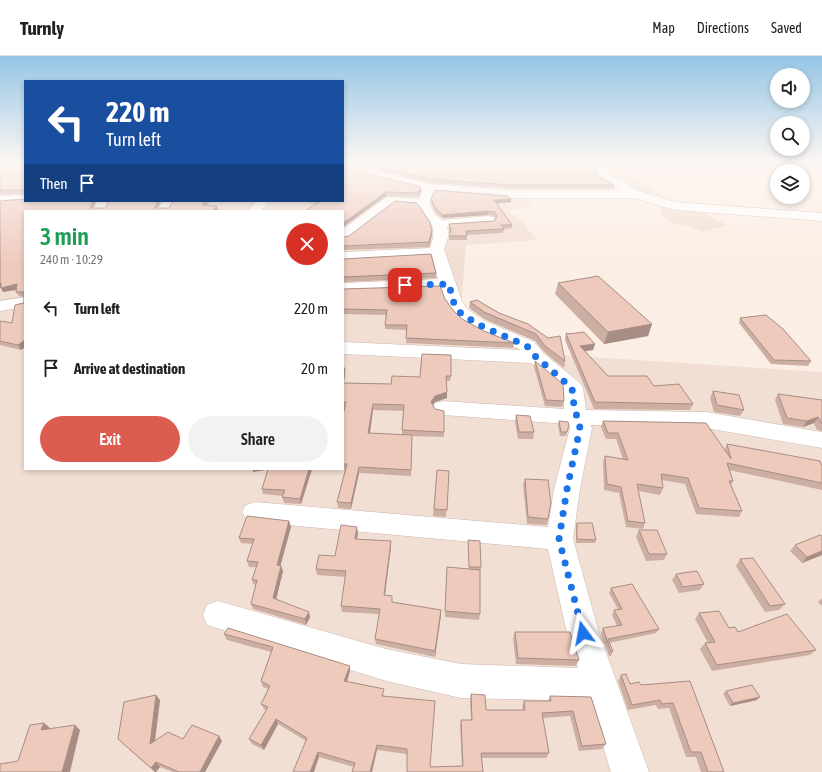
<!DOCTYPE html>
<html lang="en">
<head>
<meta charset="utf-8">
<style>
  body { margin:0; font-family:"Asap Condensed",sans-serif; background:#f2f2f2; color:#202124; height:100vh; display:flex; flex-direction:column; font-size:15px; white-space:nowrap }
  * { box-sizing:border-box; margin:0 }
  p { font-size:13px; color:#757577 }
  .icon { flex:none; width:22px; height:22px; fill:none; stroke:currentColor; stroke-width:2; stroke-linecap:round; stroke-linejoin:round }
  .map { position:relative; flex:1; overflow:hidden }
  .side { position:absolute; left:24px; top:154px; width:320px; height:260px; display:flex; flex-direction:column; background:#fff; border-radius:0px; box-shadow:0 2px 6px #0003 }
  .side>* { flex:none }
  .banner { position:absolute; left:24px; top:24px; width:320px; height:122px; border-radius:0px; box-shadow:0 2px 6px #0003; background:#1a4fa0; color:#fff; overflow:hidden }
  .controls { position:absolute; left:770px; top:12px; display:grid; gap:8px }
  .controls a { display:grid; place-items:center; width:40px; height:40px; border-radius:50%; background:#fff; box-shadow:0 2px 6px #0003; font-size:20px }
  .pin { position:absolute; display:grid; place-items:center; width:34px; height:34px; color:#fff; margin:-17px; border-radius:8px; box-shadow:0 2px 6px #0006 }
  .me { position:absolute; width:44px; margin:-22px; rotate:347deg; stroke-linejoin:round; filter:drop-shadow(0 0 3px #0008) }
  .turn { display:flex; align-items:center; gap:14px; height:84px; padding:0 16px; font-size:18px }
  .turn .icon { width:52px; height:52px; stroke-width:2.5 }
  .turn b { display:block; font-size:28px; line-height:34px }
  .then { display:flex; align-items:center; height:38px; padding:0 16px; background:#0003; gap:8px; font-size:15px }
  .round { display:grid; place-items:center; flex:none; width:42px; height:42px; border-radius:21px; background:#f2f2f2 }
  .overview { display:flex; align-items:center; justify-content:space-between; height:68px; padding:0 16px }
  h1 { font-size:24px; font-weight:600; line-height:30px; color:#1e9e55 }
  .cta { display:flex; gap:8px; margin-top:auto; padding:8px 16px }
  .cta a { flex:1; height:46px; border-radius:24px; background:#dd5c50; color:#fff; font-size:16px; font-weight:600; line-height:46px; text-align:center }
  .cta a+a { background:#f2f2f2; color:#202124 }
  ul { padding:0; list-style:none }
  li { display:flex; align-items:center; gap:12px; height:60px; padding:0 16px }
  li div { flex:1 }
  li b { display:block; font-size:15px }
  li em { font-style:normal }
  header { display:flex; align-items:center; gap:24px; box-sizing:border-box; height:56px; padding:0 20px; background:#fff; border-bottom:1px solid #e0e0e0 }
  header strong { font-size:19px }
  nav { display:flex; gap:22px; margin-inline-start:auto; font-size:14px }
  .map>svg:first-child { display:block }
  .residential { fill:#f2dfd3; fill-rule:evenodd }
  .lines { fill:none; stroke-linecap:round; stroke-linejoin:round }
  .minor-casing { stroke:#cdb7ae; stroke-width:1 }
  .minor { fill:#fff; fill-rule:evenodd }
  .wall { fill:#cdaea3; fill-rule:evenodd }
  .shaded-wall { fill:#a78d84 }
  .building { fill:#eecabd; stroke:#a78d84 }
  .route { stroke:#1a73e8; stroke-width:7; stroke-dasharray:0 12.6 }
</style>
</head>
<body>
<header>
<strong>Turnly</strong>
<nav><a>Map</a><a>Directions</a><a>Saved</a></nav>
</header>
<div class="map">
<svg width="822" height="716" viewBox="0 0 822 716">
  <rect width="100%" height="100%" fill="#fbeee4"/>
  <!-- residential -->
  <g class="residential">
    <path d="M0,107H25V145H343V107H615L663,141L522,138L531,151L506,154L523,167L537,184L466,189L461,253L543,298L822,316V716H0ZM25,155H343V413H25Z"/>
    <polygon points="663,151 703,157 728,169 702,176 691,171 669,166 660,158"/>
  </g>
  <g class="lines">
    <defs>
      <g id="minor">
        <polygon points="0,107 11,107 0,113"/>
        <path d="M343,107L430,128L511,134H619L597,121L594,113L580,109L578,107H598L606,111L607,118L639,135L676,146L822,157V165L675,154L634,142H511L434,136L429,147L435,158L442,164L488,160L493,161L495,164L493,167L488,168L447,171L449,179L444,193L462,245L466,252L483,264L534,286L543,297L580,327L583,332L586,354L706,356L822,376V392L706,372L591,369L592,372L580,433L573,483L599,577L649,716H611L589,645L461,642L386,625L207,569L203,559L207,549L218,545L386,593L461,608L578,612L567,577L548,493L255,466L246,463L242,456L246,449L255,446L548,471L554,433L570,372L568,368L443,359L435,357L432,352L435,347L443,345L564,353L563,334L531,307L343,298V286L521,294C487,277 453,275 441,233L343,237V227L438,223L432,201L343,206V196L430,192C439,167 429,171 418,150L395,148L348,183L343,184V173L387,141L419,143L423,134L343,113Z"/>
        <polygon points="25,139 25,145 30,146 0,148 0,140"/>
        <polygon points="97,145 109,145 107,155 93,155"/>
        <polygon points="163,145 175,145 170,155 156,155"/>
        <polygon points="257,145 270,145 261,155 247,155"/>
        <polygon points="25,241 25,251 0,255 0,245"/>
      </g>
    </defs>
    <!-- minor casing -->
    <use href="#minor" class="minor-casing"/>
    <!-- minor -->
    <use href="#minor" class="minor"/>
  </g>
  <!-- wall -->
  <g class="wall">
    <polygon points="25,107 25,140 25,138 0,138 0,110"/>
    <polygon points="399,107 581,107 580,107 597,119 614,129 614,132 511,132 430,127 372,112 371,109 394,109"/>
    <polygon points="600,107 610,107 607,110"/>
    <polygon points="343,111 421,135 418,141 386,140 343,171 343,155 303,145 343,145"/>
    <polygon points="431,143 511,143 511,146 497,147 512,169 512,172 504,173 503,177 467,179 467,184 449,184 450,177 449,172 449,168 494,165 495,163 494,160 488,159 442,162 436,157 431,147"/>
    <polygon points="0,145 96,145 93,152 106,152 161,145 157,152 169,152 173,145 210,145 206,150 218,154 217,155 25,155 25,291 21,294 0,289 0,265 12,267 24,247 24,241 19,240 16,236 17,234 3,236 1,232 0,232"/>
    <polygon points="432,178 429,191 343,194 343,181"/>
    <polygon points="343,203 436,217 436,222 343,226"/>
    <polygon points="558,227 652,268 648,280 604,288 555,238"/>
    <polygon points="343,233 445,243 453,254 462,263 484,275 514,287 513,292 406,287 407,274 385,273 385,269 386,259 343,258"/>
    <polygon points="470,246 499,257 548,282 565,305 564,312 544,296 535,285 484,263 469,252"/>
    <polygon points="740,262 811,305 808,310 771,308 739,267"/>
    <polygon points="566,278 595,288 593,294 585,295 608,320 654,330 693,348 690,354 594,353 565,284"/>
    <path d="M422,298L451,320L450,325H446L447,342L435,346L433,349L444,376V381L412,380L411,420L359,417L351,453L338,452L337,446L345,414L312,413L301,448L284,447L282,441L283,440L263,438L262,433L268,413L253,416V413H343V359L344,351H343V312H345V318L344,327L391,328L420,321ZM373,354L403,355L402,379L370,377Z"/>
    <polygon points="535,305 564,345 562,351 545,350 534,311"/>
    <polygon points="713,335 744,354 740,360 714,356 710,342"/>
    <polygon points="778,338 822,344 822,375 817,374 814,367 803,371 783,368 775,344"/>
    <polygon points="516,359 534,376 533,383 518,383 515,366"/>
    <polygon points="559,365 569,369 566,380 560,380 558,369"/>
    <polygon points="603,365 725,393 727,388 822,410 822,434 729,414 733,425 731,429 742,455 739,461 696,458 685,428 662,424 663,432 660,439 638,435 645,467 643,473 626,471 619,437 604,434 603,406 605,400 623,403 616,383 606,383 601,371"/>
    <polygon points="437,414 449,415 446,461 433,460"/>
    <polygon points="525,423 548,463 547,469 527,468 523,429"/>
    <polygon points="289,465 291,471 280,509 281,510 283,515 276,543 310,561 306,569 253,553 251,548 256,529 254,529 252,524 256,511 249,511 247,505 253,488 241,487 239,482"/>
    <polygon points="577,467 596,484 595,487 576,487 576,470"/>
    <polygon points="639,474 667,498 664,504 646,505 636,481"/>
    <polygon points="358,477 357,483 391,491 385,539 393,546 441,554 435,601 376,588 375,583 379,558 342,556 341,550 346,521 317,519 316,513 335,500"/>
    <polygon points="468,484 481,511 481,514 480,514 480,558 479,564 445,561 447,511 469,513"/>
    <polygon points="795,489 822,499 802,507 790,495"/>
    <polygon points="740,503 785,548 779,554 765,556 736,510"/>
    <polygon points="676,518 704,528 700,534 679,537 672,524"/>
    <polygon points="611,532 659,573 656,577 609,587 613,595 611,600 609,600 601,577 603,572 617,570 612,559 614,554 618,553 609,537"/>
    <polygon points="822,542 822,550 818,546"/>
    <polygon points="699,557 738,576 816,594 810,599 712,615 700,593 705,587 708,587 695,563"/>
    <polygon points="228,572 350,615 347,626 384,639 384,640 430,711 462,710 460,669 461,664 471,664 470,644 471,638 486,654 523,654 522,650 524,645 548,645 550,640 591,641 606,688 602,693 579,695 570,660 543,662 549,697 546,702 482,702 483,716 407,716 407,698 377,694 354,711 319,701 306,685 278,668 264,694 252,688 249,683 266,654 264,653 261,648 268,633 263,631 261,625 271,596 227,584 224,578"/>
    <polygon points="515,576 579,604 576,610 516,608 513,582"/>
    <polygon points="621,619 630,628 641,629 690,625 724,716 701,716 696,701 686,701 669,652 658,653 656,649 628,654 618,625"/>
    <polygon points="726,635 757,644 730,650 723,638"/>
    <polygon points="160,644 155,684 222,685 205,716 173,716 160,711 156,716 155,716 123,688 118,683"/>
  </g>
  <!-- shaded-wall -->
  <g class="shaded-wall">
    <polygon points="421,131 421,135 418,141 418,137"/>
    <polygon points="386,136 386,140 343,171 343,167"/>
    <polygon points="511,143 511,146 494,148 494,144"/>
    <polygon points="93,145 96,145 92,155 90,152"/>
    <polygon points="158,145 161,145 156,155 154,152"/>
    <polygon points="206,145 210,145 203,153 202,149"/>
    <polygon points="217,150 218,154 217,155 212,155"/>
    <polygon points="488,155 488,159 442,162 443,159"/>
    <polygon points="432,174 432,178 429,191 429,186"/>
    <polygon points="0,227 17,228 20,233 3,236 1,232 0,232"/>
    <polygon points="652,268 648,280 604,288 608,276"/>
    <polygon points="25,284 25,291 21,294 18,289"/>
    <polygon points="595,288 593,294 579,296 580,290"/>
    <polygon points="345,312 345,318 343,333 343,325"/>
    <polygon points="447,336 447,342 435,346 431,351 431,346 435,340"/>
    <polygon points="373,348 373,354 369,383 368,377"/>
    <polygon points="818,361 814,367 803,371 807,365"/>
    <polygon points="359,411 359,417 351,453 351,447"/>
    <polygon points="253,413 271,413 253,416"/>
    <polygon points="309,413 312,413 301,448 300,443"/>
    <polygon points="289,465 291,471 279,515 277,509"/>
    <polygon points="357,471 358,477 355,490 355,483"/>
    <polygon points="391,485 391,491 384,545 384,539"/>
    <polygon points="822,495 822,499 802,507 807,501"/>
    <polygon points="281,510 283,515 275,548 273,542"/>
    <polygon points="441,554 441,560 435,601 435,595"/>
    <polygon points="309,556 310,561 306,569 305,563"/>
    <polygon points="350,610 350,615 345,631 344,625"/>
    <polygon points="156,639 160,644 154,693 150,688"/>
    <polygon points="760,641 757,644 730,650 733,647"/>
    <polygon points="276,663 278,668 264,694 261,689"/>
    <polygon points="44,667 50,672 47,679 41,674"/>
    <polygon points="75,669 80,674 70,716 62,716"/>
    <polygon points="219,680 222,685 205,716 200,716"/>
    <polygon points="377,689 377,694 372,716 370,716"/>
    <polygon points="318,696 319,701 314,716 310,716"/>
    <polygon points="156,706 160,711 156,716 155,716 151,712"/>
  </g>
  <!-- building -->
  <g class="building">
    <polygon points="5,107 25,107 25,140 24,134 0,134 0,110"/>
    <polygon points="378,107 383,107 394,109 399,107 580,107 594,111 597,119 614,129 511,129 430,123 371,109"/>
    <polygon points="343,111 421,131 418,137 386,136 343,167 343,155 305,155 321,145 343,145"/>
    <polygon points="435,134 508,140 511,143 494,144 512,169 501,169 504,173 466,175 467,180 449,180 451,175 449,168 494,165 497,161 495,156 488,155 443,159 436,153 431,143"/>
    <polygon points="25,143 25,145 93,145 90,152 106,152 108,145 158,145 154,152 169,152 173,145 206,145 202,149 217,150 212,155 25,155 25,284 18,289 0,285 0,265 12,267 15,249 24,247 24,236 16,236 17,228 1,232 1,227 0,227 0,145"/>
    <polygon points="395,145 417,147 430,166 432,174 429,186 343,190 343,181 349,180"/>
    <polygon points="431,198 436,217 343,221 343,203"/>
    <polygon points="598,220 652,268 608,276 558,227"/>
    <polygon points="440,230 445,243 453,254 462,263 484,275 514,287 406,282 407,269 385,269 387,254 343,253 343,233"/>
    <polygon points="477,244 499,257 528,268 548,282 560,280 565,305 545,290 536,278 484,256 470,246"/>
    <polygon points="766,259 783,273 811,305 774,304 740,262"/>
    <polygon points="584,276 595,288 580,290 608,320 647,320 654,330 679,328 693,348 595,346 566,278 568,277 569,278"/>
    <polygon points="422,298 451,299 451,320 446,320 447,336 435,340 431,346 435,353 444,355 444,376 402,374 404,349 373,348 368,377 412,379 411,414 359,411 351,447 337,446 347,408 343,408 343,359 346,346 343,346 343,327 391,328 392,320 420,321"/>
    <polygon points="535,305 563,328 564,345 546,344"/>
    <polygon points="343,312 345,312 343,325"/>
    <polygon points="713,335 739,339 744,354 717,349"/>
    <polygon points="778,338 822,344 822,368 818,361 807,365 787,362"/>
    <polygon points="516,359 530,360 534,376 519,376"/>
    <polygon points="559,365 568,366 569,369 567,376 561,376"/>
    <polygon points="603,365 706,367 731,403 727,388 820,405 822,410 822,427 727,407 733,425 729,425 742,455 699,452 688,422 661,418 663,432 637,428 645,467 628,465 621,431 607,428 605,400 628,404 618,377 608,377"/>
    <polygon points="268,413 309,413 300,443 282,441 285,434 262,433"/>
    <polygon points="437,414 449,415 447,454 434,453"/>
    <polygon points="525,423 548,424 551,447 548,463 528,461"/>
    <polygon points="247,460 289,465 277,509 281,510 273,542 309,556 305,563 251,548 257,524 252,524 258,506 247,505 254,483 239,482"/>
    <polygon points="577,467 592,467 596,484 577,483"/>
    <polygon points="341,469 357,471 355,483 391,485 384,539 392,540 392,546 441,554 435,595 375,583 380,553 341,550 346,515 316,513 319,499 335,500"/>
    <polygon points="639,474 657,474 667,498 649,498"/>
    <polygon points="820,479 822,480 822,495 807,501 795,489"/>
    <polygon points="468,484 480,485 481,511 469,511"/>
    <polygon points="753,502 785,548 770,550 740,503"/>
    <polygon points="447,511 480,514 480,558 445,555"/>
    <polygon points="697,515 704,528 683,531 676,518"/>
    <polygon points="632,528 659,573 608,583 613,595 611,596 603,572 622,569 614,554 622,553 611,532"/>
    <polygon points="719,555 729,572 735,571 738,576 787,558 816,594 717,609 705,587 715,586 699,557"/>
    <polygon points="228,572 350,610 344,625 384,633 382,640 435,645 430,711 463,710 461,664 472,664 471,638 485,639 486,654 525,654 524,645 551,645 550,640 591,641 606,688 582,690 573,655 542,657 549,697 481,697 483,716 407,716 407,693 377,689 370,716 352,716 355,707 318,696 310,716 293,716 307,682 276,663 261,689 249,683 268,651 261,648 270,630 261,625 273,591 224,578"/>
    <polygon points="515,576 570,576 579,604 518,602"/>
    <polygon points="626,618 630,628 639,626 641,629 690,625 724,716 708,716 701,696 691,696 673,647 662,648 660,644 632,649 621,619"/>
    <polygon points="752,629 760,641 733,647 726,635"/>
    <polygon points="156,639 150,688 168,676 183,683 192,669 219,680 200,716 179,716 156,706 151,712 118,683 124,646"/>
    <polygon points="44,667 41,674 75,669 62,716 0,716 0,708 18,705 30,669"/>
  </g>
  <!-- sky -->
  <linearGradient id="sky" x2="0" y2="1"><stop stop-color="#95c6e6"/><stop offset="0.52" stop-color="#fdf7f3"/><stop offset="1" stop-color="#fdf7f3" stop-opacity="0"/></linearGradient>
  <rect width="822" height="207" fill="url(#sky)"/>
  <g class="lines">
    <!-- route -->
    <polyline class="route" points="405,229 449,228 453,245 458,255 477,268 527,290 536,301 572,332 574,350 580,372 567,433 559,483 583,577"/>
  </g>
</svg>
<div class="controls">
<a><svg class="icon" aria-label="sound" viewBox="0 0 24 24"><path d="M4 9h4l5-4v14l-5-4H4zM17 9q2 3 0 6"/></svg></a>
<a><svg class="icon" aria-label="search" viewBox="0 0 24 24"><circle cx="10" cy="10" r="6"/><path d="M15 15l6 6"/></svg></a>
<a><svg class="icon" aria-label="layers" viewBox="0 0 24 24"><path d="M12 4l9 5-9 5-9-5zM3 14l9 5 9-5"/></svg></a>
</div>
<div class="pin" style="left:405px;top:229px;background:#d93025"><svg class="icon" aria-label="arrive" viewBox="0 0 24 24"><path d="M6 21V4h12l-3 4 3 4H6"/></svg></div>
<svg class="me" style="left:583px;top:577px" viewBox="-20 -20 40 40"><path d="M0-17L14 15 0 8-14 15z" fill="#1a73e8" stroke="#fff" stroke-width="4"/></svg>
<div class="banner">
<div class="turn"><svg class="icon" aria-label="left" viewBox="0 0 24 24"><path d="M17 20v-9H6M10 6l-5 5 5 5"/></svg><div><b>220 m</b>Turn left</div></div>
<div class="then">Then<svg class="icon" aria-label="arrive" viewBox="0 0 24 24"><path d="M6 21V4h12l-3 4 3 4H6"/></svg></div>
</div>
<section class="side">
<div class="overview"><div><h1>3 min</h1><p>240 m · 10:29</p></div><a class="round" style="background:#d93025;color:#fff"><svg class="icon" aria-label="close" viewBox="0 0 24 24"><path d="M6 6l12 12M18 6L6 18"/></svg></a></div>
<ul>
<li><svg class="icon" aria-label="left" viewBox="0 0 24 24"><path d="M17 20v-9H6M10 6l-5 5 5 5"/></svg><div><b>Turn left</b></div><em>220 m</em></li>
<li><svg class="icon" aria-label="arrive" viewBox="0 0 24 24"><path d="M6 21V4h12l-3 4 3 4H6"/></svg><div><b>Arrive at destination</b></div><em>20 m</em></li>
</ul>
<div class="cta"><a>Exit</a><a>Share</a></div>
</section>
</div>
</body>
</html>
